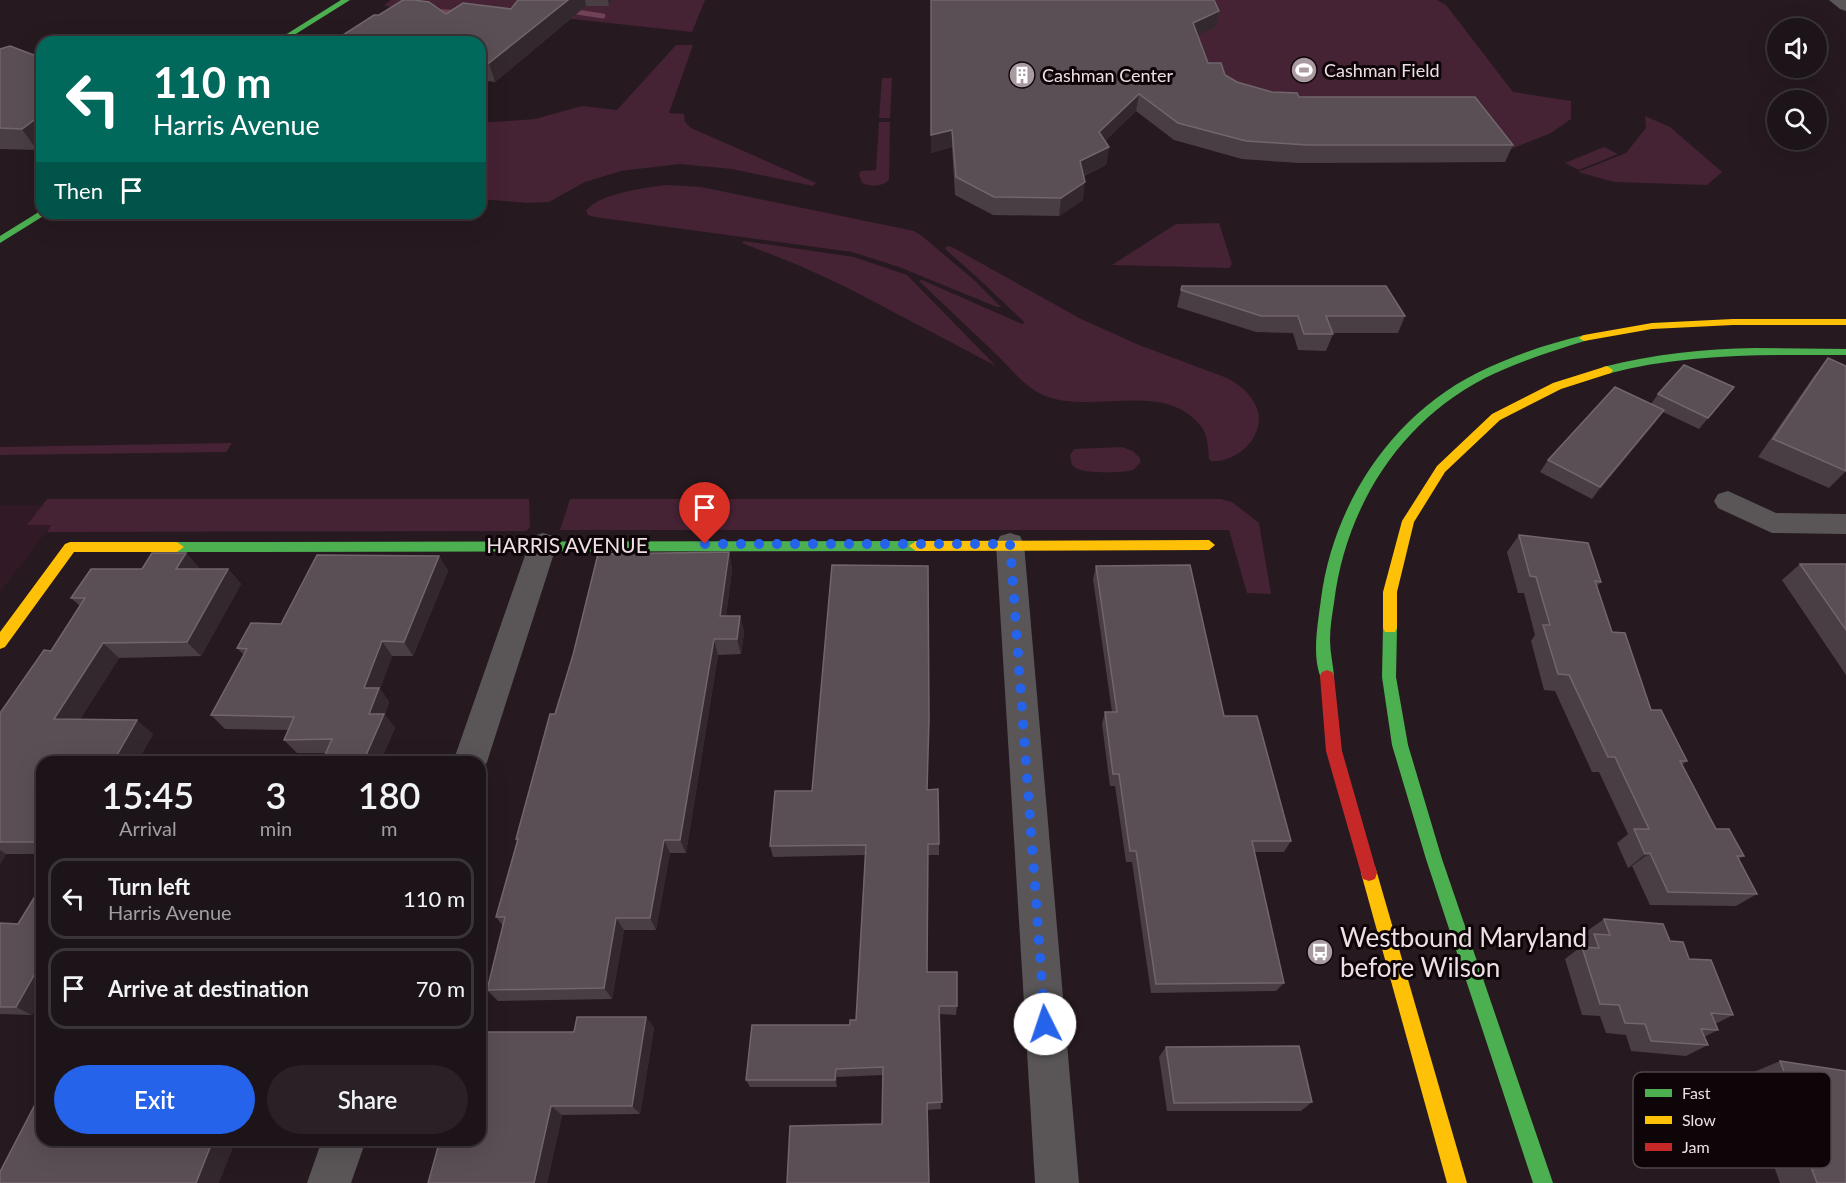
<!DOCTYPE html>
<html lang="en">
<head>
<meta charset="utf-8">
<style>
  body { margin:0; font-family:Lato,sans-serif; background:#292125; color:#f1f3f6; height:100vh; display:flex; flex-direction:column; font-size:22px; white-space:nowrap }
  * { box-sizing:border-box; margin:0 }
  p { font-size:20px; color:#a09ea2 }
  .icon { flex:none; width:33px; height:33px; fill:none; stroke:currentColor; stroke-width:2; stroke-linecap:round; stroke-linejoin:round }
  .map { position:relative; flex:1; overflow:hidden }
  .panel { position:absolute; left:36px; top:756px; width:450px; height:390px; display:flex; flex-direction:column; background:#1c1418; border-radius:18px; box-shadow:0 6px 24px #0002,0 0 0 2px #3a3337 }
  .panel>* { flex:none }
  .top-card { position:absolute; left:36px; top:36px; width:450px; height:183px; border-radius:18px; box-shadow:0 6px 24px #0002,0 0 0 2px #3a3337; background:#00695c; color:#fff; overflow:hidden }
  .controls { position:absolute; left:1767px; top:18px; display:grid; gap:12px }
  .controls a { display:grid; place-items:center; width:60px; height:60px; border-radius:50%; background:#1c1418; box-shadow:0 6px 24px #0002,0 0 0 2px #3a3337; font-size:30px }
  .pin { position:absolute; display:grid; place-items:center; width:51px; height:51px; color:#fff; margin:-62px -26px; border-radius:50% 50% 50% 0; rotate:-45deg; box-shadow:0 0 6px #0007 }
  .pin .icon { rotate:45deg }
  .me { position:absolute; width:66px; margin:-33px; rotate:356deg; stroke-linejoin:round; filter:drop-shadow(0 0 4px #0008) }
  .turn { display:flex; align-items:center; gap:21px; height:126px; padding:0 18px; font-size:27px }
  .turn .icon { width:78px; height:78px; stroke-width:2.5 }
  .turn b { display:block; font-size:42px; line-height:51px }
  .then { display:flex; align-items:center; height:57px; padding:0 18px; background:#0003; gap:12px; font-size:22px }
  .eta { display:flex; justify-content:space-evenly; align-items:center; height:102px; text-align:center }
  .eta b { font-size:36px; font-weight:600; line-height:42px }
  .primary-button { display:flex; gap:12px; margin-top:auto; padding:12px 18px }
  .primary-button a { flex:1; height:69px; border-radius:36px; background:#2563eb; color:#fff; font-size:24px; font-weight:600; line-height:69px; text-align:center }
  .primary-button a+a { background:#292125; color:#f1f3f6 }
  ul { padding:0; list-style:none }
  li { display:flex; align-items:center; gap:18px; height:81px; margin:0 12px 9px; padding:0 6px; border:3px solid #3a3337; border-radius:18px }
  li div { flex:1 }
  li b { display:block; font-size:22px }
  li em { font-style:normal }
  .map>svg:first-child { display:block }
  .built { fill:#311925 }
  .green { fill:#452234 }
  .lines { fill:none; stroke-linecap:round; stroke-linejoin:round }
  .stream { stroke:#714158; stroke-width:5 }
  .street { fill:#5a5657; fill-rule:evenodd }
  .fast { fill:#4caf50; fill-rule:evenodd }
  .slow { fill:#ffc107; fill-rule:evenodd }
  .jam { fill:#c62828; fill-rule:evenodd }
  .wall { fill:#483e43 }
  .shaded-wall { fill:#33282e }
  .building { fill:#5a4f55; stroke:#71666b; stroke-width:1.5 }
  .route { stroke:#2563eb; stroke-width:10; stroke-dasharray:0 18 }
  .labels { text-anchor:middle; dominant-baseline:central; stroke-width:6; stroke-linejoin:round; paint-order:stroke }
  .far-poi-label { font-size:18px; fill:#eedfe5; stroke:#0d0508; text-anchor:start }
  .street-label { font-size:21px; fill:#eedfe5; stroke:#0d0508 }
  .near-poi-label { font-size:26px; fill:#eedfe5; stroke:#0d0508; text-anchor:start }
  .key { fill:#0d0508; stroke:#50464a; stroke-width:1.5 }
  .key-label { font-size:16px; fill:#eedfe5 }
</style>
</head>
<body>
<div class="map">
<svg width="1846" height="1183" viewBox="0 0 1846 1183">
  <rect width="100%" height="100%" fill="#261a20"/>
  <!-- built -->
  <polygon class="built" points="0,505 42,505 28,525 52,524 0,592"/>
  <!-- green -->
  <g class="green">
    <polygon points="391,0 705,0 692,32 536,15 516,25 396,9 384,5"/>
    <polygon points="1111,0 1437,0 1446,5 1513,92 1571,101 1571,119 1551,133 1511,149 1503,162 1301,163 1242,159"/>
    <polygon points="676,45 693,45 669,113 684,114 685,122 691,128 816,183 813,186 732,169 679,164 621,171 585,182 549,202 528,203 480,199 480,123 535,119 582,106 617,110"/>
    <polygon points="882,78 892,78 890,118 879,118"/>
    <polygon points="1645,116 1670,127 1722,172 1707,185 1614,182 1578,172 1626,153 1646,128"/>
    <path d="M879,122H890L889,180C882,187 871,187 862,183L859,174L861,171L876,170Z"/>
    <polygon points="1604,147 1618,154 1579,170 1565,163"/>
    <path d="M666,185L701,187L914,231L922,236L974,280L1001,307H997L899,267L852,252L595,217L588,215L586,211C599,193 645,188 666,185Z"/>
    <polygon points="1219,223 1232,264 1229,268 1112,265 1176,224"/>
    <polygon points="744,241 854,257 907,275 996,366 844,286 798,265 742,243"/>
    <path d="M947,246L952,247L1081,319L1139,345L1227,378C1238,384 1249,392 1255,404C1270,432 1239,463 1211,461L1209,459C1208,448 1208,434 1200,425C1162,379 1091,416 1043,395C1025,387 1012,370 998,356C972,331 945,306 919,281L922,280L1022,324L1025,323C999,298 973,273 945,249Z"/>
    <polygon points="232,443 226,452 0,455 0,447"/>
    <path d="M1122,447L1133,451L1140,458V463L1133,470C1122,473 1085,474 1076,468C1071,465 1071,461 1070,455L1074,449Z"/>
    <polygon points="47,499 529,499 530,527 526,531 47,532 51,525 27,525"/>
    <polygon points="570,499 1221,499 1232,502 1259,523 1271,594 1247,593 1229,530 560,530"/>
  </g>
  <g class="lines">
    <!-- stream -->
    <g class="stream">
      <polyline points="432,11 461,13"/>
      <polyline points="570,11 603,16"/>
    </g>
    <!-- street -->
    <g class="street">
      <polygon points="1829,0 1846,0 1846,11 1840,9"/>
      <polygon points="1728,491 1776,513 1846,514 1846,534 1772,533 1718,508 1714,501 1718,494"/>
      <polygon points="543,533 553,536 557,544 487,762 480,773 480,762 453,762 529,544 533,536"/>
      <polygon points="1010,533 1020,536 1024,544 1079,1183 1035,1183 996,544 1000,536"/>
      <polygon points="322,1140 366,1140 351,1183 307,1183"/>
    </g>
    <!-- fast -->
    <g class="fast">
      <polygon points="341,0 350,0 283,42 274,42"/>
      <polygon points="42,210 42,213 47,213 45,215 0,243 0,236"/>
      <path d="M1584,335L1589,338L1588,340C1552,351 1518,362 1485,378C1399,422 1345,509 1334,603C1332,615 1330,628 1330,640C1330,652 1333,664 1334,676L1332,680L1327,682L1322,680C1311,658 1318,623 1321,599C1333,505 1391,416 1477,373C1511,356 1547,344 1584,335Z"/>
      <path d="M1756,348L1846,349V355C1765,355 1686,353 1607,374L1601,370L1603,367C1654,354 1703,349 1756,348Z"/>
      <polygon points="916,541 923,546 916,551 177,552 170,547 177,542"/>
      <polygon points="1390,622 1395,624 1397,628 1396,677 1408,745 1442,859 1553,1183 1533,1183 1426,859 1392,745 1382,677 1383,628 1385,624"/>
    </g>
    <!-- slow -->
    <g class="slow">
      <polygon points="1733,319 1846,319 1846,325 1733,325 1652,329 1584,341 1579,338 1584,335 1652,323"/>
      <polygon points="1607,366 1613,370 1611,373 1561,389 1500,420 1445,472 1414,522 1397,592 1397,628 1395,632 1385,632 1383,628 1383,592 1402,521 1437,466 1492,414 1553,383"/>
      <polygon points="1209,540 1215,545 1209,550 916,551 909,546 916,541"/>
      <polygon points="70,542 177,542 184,547 177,552 74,552 5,647 0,649 0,632 65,544"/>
      <polygon points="1369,865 1375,867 1377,873 1467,1183 1447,1183 1361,873 1363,867"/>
    </g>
    <!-- jam -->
    <polygon class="jam" points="1327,670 1332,672 1334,676 1342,751 1377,873 1375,879 1369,881 1363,879 1361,873 1326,751 1320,676 1322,672"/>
  </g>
  <!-- wall -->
  <g class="wall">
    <polygon points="518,0 613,0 609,6 586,6 495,82 480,80 480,42 379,15 446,14 511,9"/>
    <polygon points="931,0 1219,11 1216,27 1198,35 1208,63 1237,82 1272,92 1513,145 1505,162 1301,163 1242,159 1174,140 1136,111 1105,141 1109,147 1106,165 1084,176 1083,200 1059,216 993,215 955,195 952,147 931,153"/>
    <polygon points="0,49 42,58 42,146 37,150 0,149"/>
    <polygon points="1182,286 1405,316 1398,333 1332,333 1333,334 1326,351 1298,350 1293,333 1256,332 1177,307"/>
    <polygon points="1828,358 1846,471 1829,488 1758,457 1814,376"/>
    <polygon points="1658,394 1724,399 1699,429 1663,412 1592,499 1540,472 1548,460 1651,404"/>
    <polygon points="1519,535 1601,582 1597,586 1612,632 1651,710 1687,761 1682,765 1716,829 1744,856 1739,859 1757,894 1736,906 1650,905 1632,866 1628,868 1617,843 1628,834 1599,772 1592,772 1555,691 1544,690 1531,641 1535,635 1524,593 1518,593 1507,552"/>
    <polygon points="729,552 732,569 726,616 740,616 744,632 741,654 718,655 686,853 670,853 656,930 624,930 612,999 498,1001 487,990 503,926 496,917 517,841 516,839"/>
    <polygon points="186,553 199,568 198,569 228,569 241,584 201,656 119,658 80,719 153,734 137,762 42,762 42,854 6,854 0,864 0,713 51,651 80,606 71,598 142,569"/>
    <polygon points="439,556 448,571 413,656 392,656 380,689 389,702 385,715 395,728 380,762 322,762 326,753 297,753 284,740 288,730 225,729 211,715 244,655 237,648 281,624"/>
    <polygon points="1800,564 1846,564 1846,675 1782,580"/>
    <polygon points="1096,566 1224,716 1291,841 1284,852 1254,852 1284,983 1276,991 1151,993 1132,862 1126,862 1115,786 1110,786 1102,724 1105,712 1112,712 1093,579"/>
    <polygon points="939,844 939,855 928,855 927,972 957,1006 956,1015 939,1014 941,1109 927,1110 882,1124 883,1075 837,1077 837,1087 750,1087 746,1080 850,1025 856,1020 865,855 773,857 770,846"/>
    <polygon points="42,885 42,997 32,1015 0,1014 0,923 18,924"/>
    <polygon points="1604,919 1670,941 1689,959 1733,1015 1715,1024 1718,1030 1704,1037 1708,1045 1686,1056 1631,1051 1626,1035 1606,1033 1600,1016 1582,1015 1565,959 1578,949 1577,946 1589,938 1587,931"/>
    <polygon points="646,1017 654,1028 640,1114 562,1115 547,1183 428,1183 574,1032"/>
    <polygon points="1166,1047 1312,1102 1301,1111 1167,1111 1159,1057"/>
    <polygon points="1780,1061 1846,1183 1780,1183 1770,1155 1777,1153 1749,1074"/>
  </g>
  <!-- shaded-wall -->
  <g class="shaded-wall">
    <polygon points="568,0 585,0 586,6 495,82 489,63"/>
    <polygon points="608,0 613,0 609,6"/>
    <polygon points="1219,11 1216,27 1190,39 1193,23"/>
    <polygon points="1139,94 1136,111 1097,149 1099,132"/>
    <polygon points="42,114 42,146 37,150 22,129"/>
    <polygon points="952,130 952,147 931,153 931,135"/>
    <polygon points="1109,147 1106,165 1078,178 1080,161"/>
    <polygon points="1085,182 1083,200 1059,216 1061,198"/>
    <polygon points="1664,410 1656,422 1592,499 1600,487"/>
    <polygon points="729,552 732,569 724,632 720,616"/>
    <polygon points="186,553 199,568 190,584 176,569"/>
    <polygon points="439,556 448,571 413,656 404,642"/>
    <polygon points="228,569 241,584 201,656 187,642"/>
    <polygon points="740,616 744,632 741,654 737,639"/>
    <polygon points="714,639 718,655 686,853 680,840"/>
    <polygon points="382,641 392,656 380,689 389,702 385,715 395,728 380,762 363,762 369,714 364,688"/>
    <polygon points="103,643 119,658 71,733 54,719"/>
    <polygon points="137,720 153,734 137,762 113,762"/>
    <polygon points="664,840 670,853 656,930 650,918"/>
    <polygon points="0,850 6,854 0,864"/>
    <polygon points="1650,853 1632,866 1628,868 1645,854"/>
    <polygon points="616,918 624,930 612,999 604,988"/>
    <polygon points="42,961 42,997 32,1015 16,1007"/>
    <polygon points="646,1017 654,1028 640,1114 632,1106"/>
    <polygon points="836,1069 837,1077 837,1087 835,1080"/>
    <polygon points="551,1106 562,1115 547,1183 534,1183"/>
    <polygon points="213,1140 236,1140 219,1183 196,1183"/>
  </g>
  <!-- building -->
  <g class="building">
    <polygon points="403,0 414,0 429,2 446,14 463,3 511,9 518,0 568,0 489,63 480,62 480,42 332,42 374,15 379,15"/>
    <polygon points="931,0 1214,0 1219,11 1193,23 1208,63 1221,63 1225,75 1237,82 1272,92 1297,93 1299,97 1475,97 1513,145 1307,145 1246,141 1178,123 1139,94 1099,132 1109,147 1080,161 1085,182 1061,198 994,197 956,177 952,130 931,135"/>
    <polygon points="10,46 42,58 42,114 22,129 0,128 0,49"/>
    <polygon points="1182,286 1386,286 1405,316 1326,316 1333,334 1304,334 1298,316 1261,316 1181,290"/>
    <polygon points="1828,358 1846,366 1846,471 1773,439"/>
    <polygon points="1684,365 1734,387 1708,418 1658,394"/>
    <polygon points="1615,387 1664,410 1600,487 1548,460"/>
    <polygon points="1519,535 1588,543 1601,582 1595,581 1612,632 1625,633 1651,710 1661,710 1687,761 1680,761 1716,829 1729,829 1744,856 1737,856 1757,894 1668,892 1650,853 1645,854 1634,829 1649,829 1615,757 1608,757 1569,675 1558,674 1543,625 1550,625 1536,577 1530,576"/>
    <polygon points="729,552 720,616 740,616 737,639 714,639 680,840 664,840 650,918 616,918 604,988 487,990 505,917 496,917 518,839 516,839 550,714 555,714 573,655 598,554"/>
    <polygon points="152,553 186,553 176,569 228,569 187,642 103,643 54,719 137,720 113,762 42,762 42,842 0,842 0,713 44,650 51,651 85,598 71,598 91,569 142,569"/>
    <polygon points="317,555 439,556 404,642 382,641 364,688 379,688 369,714 384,714 363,762 322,762 332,739 284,740 294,717 211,715 247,649 237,648 251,623 281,624"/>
    <polygon points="1800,564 1846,564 1846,630"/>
    <polygon points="832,565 928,566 929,719 927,790 938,789 939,844 928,844 927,972 957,972 957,1006 939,1006 942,1102 927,1103 929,1183 787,1183 790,1126 882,1124 883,1067 836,1069 835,1080 746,1080 752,1025 850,1025 850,1020 856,1020 866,845 770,846 775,791 812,791"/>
    <polygon points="1190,565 1224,716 1257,716 1291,841 1252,841 1284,983 1156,984 1136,851 1130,851 1119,774 1113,774 1105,712 1117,712 1096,566"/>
    <polygon points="42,885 42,961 16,1007 0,1007 0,923 18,924"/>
    <polygon points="1604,919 1663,924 1670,941 1683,942 1689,959 1711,960 1733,1015 1711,1013 1718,1030 1701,1029 1708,1045 1651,1041 1645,1024 1625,1023 1619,1005 1600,1004 1582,947 1599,948 1594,934 1610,935"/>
    <polygon points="577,1017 646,1017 632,1106 551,1106 534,1183 428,1183 440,1140 480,1140 480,1032 574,1032"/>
    <polygon points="1299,1046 1312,1102 1174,1103 1166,1047"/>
    <polygon points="1780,1061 1846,1071 1846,1183 1817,1183 1803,1145 1811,1146"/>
    <polygon points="42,1091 42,1140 213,1140 196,1183 0,1183 0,1172"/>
  </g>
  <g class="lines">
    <!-- route -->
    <polyline class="route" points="705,544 1010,544 1045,1024"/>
  </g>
  <!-- icons -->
  <defs>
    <symbol id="stadium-disc" viewBox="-11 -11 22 22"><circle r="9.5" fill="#a89aa0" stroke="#0d0508"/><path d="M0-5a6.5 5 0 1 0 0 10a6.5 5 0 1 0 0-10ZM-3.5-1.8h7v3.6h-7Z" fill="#fff"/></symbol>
    <symbol id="building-disc" viewBox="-11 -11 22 22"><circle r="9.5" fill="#a89aa0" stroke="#0d0508"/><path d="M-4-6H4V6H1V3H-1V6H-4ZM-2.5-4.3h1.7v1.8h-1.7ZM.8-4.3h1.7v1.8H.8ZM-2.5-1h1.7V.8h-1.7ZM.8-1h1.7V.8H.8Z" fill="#fff"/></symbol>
    <symbol id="bus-disc" viewBox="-11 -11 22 22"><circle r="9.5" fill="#a89aa0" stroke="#0d0508"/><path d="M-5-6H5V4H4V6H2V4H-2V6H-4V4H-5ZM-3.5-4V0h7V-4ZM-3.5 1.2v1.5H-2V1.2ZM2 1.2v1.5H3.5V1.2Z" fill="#fff"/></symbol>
  </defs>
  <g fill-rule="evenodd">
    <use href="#stadium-disc" x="1289" y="55" width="30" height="30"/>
    <use href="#building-disc" x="1007" y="60" width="30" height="30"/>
    <use href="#bus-disc" x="1305" y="937" width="30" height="30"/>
  </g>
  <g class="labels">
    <!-- far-poi labels -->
    <g class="far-poi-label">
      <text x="1324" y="70">Cashman Field</text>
      <text x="1042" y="75">Cashman Center</text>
    </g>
    <!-- street labels -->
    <g class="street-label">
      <text x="567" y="544">HARRIS AVENUE</text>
    </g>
    <!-- near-poi labels -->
    <g class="near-poi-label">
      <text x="1340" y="937">Westbound Maryland<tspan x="1340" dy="30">before Wilson</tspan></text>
    </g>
  </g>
  <!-- legend -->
  <rect x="1633" y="1072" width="198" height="96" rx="9" class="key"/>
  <rect x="1645" y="1089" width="27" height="8" fill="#4caf50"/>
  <rect x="1645" y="1116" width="27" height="8" fill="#ffc107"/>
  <rect x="1645" y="1143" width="27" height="8" fill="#c62828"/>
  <g class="key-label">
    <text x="1682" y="1099">Fast</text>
    <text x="1682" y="1126">Slow</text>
    <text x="1682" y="1153">Jam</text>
  </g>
</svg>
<div class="controls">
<a><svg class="icon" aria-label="sound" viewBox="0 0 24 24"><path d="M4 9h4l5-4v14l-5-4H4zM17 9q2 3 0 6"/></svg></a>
<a><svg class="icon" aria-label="search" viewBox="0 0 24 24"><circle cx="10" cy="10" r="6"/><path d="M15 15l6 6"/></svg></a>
</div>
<div class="pin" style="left:705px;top:544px;background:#d93025"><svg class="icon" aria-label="arrive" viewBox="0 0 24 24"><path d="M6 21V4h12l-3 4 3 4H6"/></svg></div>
<svg class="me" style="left:1045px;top:1024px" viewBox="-20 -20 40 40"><circle r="19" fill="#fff"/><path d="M0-13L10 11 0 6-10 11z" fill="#2563eb"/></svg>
<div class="top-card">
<div class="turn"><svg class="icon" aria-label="left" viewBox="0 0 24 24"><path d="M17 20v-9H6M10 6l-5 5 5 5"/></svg><div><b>110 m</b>Harris Avenue</div></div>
<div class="then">Then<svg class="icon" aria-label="arrive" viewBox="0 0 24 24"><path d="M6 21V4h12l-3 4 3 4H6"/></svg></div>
</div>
<section class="panel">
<div class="eta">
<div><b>15:45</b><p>Arrival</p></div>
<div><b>3</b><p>min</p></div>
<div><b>180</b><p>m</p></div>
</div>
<ul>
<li><svg class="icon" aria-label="left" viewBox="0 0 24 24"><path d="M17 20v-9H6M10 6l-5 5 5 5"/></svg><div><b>Turn left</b><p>Harris Avenue</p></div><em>110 m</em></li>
<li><svg class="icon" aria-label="arrive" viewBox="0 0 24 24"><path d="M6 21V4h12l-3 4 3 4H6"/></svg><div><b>Arrive at destination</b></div><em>70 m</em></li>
</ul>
<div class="primary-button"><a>Exit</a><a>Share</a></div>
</section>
</div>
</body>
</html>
